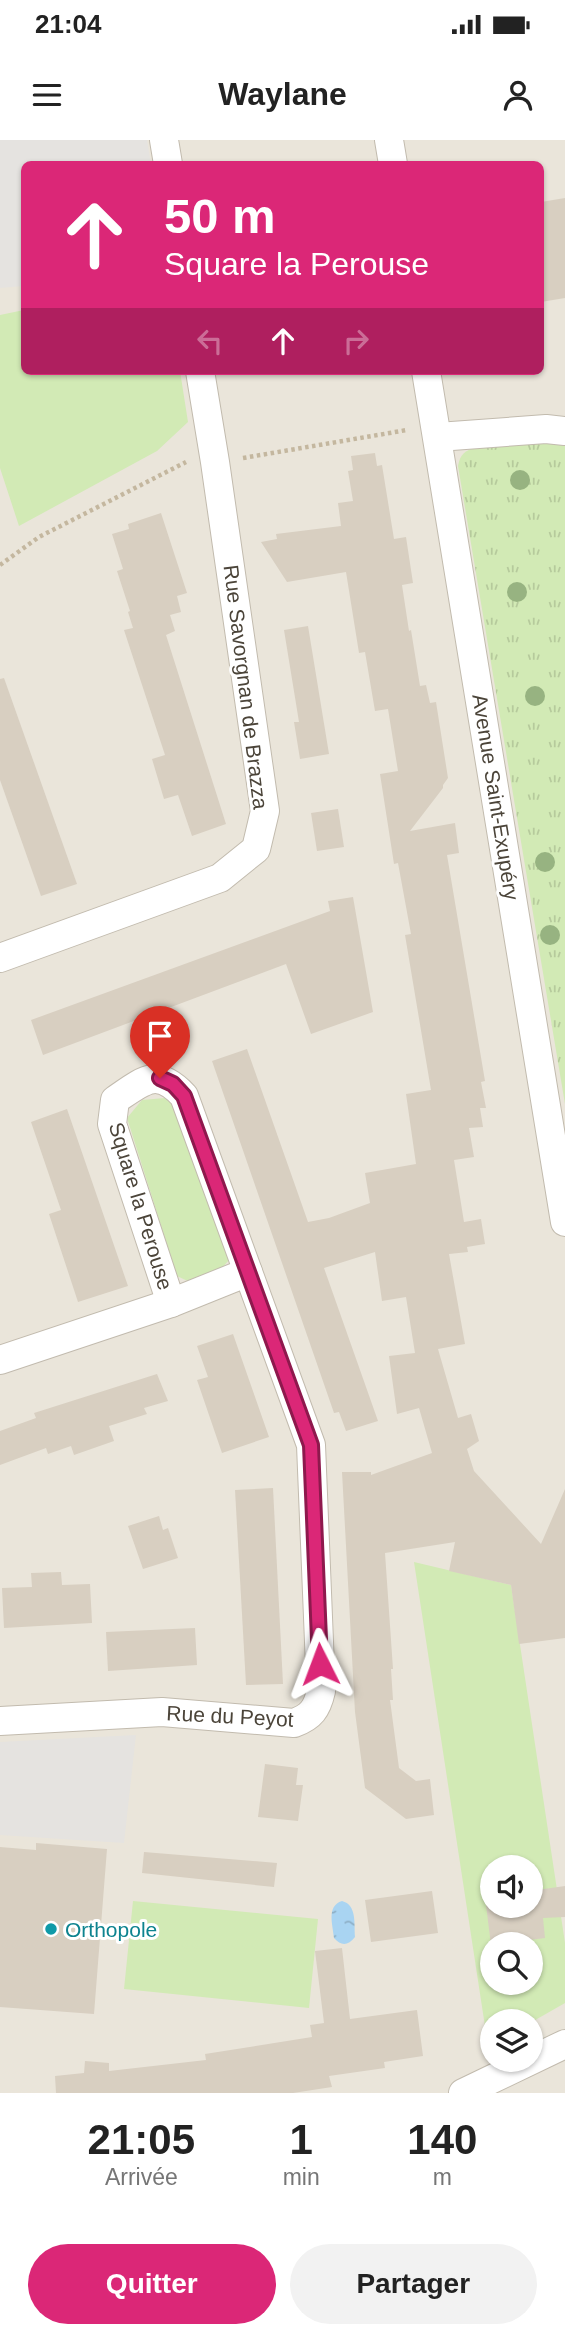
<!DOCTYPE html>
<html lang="fr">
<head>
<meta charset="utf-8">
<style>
  body { margin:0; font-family:Arial,sans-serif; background:#f2f2f2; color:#222; height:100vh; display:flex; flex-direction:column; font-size:26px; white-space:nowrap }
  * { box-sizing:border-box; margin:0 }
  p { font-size:23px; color:#767676 }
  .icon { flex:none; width:38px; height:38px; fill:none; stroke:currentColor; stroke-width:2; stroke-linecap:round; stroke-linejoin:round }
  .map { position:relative; height:1953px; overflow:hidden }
  .sheet { display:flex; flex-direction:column; background:#fff; flex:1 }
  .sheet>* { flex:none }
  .banner { position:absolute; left:21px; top:21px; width:523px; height:214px; border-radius:10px; box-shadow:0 2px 5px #0004; background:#db2777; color:#fff; overflow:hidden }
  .fabs { position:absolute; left:480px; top:1715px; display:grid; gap:14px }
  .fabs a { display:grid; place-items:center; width:63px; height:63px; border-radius:50%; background:#fff; box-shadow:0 2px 5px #0004; font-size:35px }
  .pin { position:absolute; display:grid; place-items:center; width:60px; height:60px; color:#fff; margin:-72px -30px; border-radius:50% 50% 50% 0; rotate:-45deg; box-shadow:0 0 7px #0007 }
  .pin .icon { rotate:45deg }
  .me { position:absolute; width:77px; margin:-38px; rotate:357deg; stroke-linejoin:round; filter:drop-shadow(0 0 5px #0008) }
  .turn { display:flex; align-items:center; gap:24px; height:147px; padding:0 28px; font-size:32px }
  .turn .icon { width:91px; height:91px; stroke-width:2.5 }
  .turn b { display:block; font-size:49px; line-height:60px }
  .lanes { display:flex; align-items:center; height:66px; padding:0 28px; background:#0003; justify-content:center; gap:35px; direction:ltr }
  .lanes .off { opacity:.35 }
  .eta { display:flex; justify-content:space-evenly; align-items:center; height:119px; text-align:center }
  .eta b { font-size:42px; font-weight:800; line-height:49px }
  .button { display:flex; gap:14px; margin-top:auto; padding:14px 28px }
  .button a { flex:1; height:80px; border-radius:42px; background:#db2777; color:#fff; font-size:28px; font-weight:800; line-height:80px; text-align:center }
  .button a+a { background:#f2f2f2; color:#222 }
  .status { display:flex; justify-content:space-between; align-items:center; height:49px; padding:0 35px; background:#fff; direction:ltr }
  .status svg { height:19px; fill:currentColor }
  header { display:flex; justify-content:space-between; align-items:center; height:91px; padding:0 28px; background:#fff; font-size:32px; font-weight:800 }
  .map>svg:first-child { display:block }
  .residential { fill:#eae5da; fill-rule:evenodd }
  .green { fill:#d2eab5; fill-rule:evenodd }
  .park { fill:url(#park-tufts) }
  .parking { fill:#e5e3e0 }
  .water { fill:url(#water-ripples) }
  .building { fill:#d8cfc1 }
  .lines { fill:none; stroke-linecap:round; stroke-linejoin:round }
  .minor-casing { stroke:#c2bbae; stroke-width:30 }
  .path { stroke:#c4b79f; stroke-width:4.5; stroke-dasharray:3.5 3.5; stroke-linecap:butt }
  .minor { stroke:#fff; stroke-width:28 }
  .tree { fill:#97b381 }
  .route-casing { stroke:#8e194d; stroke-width:18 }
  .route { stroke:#db2777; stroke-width:12 }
  .culture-dot { fill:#0f9aa8; stroke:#fff; stroke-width:2.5 }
  .labels { text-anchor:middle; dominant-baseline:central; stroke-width:6; stroke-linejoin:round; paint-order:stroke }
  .street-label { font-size:21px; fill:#4b4439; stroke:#fff }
  .culture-label { font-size:21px; fill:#0d838f; stroke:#fff; text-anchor:start }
</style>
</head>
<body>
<div class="status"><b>21:04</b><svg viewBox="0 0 49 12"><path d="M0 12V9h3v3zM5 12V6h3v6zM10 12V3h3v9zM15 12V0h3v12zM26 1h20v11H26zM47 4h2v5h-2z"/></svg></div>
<header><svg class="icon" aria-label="menu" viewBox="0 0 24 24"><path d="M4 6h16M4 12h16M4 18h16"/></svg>Waylane<svg class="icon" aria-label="person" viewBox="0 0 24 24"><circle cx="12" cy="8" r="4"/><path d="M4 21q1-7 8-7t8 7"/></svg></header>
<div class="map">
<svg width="565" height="1953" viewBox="0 0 565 1953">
  <defs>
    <pattern id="park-tufts" width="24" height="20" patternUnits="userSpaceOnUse" patternTransform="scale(1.75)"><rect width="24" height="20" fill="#d2eab5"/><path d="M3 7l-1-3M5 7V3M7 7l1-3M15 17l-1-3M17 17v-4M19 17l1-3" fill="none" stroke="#b6ca9c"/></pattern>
    <pattern id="water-ripples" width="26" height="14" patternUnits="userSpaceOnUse" patternTransform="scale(1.75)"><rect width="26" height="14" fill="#a9d4f2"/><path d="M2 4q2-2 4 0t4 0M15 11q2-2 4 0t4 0" fill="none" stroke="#8caec5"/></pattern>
  </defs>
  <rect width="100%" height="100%" fill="#f6f3ec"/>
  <!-- residential -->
  <path class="residential" d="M0,0H565V1953H0ZM24,24H541V231H24ZM492,1727H530V1766H492ZM492,1804H530V1843H492ZM492,1881H530V1920H492Z"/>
  <!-- green -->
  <g class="green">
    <polygon points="24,170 24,231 180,231 188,282 157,311 19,386 0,328 0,175"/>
    <polygon points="165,958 182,965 229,1120 214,1137 194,1144 177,1136 127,978 142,960"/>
    <path d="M414,1422L511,1445L565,1803V1863L530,1883L492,1881V1904L488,1906ZM492,1727H530V1766H492ZM492,1804H530V1843H492Z"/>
    <polygon points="133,1761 318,1779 309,1868 124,1849"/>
  </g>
  <!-- park -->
  <path class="park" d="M565,302V964L458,326C460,314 465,311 476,307Z"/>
  <!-- parking -->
  <g class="parking">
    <polygon points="0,0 147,0 151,24 24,24 24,146 0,148"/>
    <polygon points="136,1595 124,1703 0,1695 0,1602"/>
  </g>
  <!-- water -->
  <path class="water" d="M342,1761C357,1765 354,1783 355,1797C348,1806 341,1806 334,1798C333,1785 326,1766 342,1761Z"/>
  <!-- building -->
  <g class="building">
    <polygon points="565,58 565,158 541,162 541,62"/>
    <polygon points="375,313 377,326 382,325 394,399 406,397 413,443 402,445 409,491 411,490 420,546 426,545 430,563 436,562 448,638 443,645 443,648 410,691 455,683 459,713 447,715 485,941 481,942 486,968 480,968 483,987 469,988 474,1017 454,1020 464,1082 481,1079 485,1104 467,1107 468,1112 449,1114 465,1204 438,1209 458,1278 471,1274 479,1301 467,1309 474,1331 541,1404 565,1349 565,1498 519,1504 511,1445 449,1431 455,1402 385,1413 393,1529 391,1529 393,1560 390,1560 399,1628 416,1641 430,1639 434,1675 406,1679 365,1648 355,1572 342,1332 371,1332 371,1335 432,1313 419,1268 397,1274 389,1216 415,1213 406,1157 382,1161 375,1112 324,1128 378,1281 346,1291 339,1272 334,1273 212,921 247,909 308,1082 329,1078 370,1063 365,1033 416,1024 406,954 431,950 405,795 411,794 398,723 394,724 380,634 398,631 388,569 375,571 365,512 359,513 346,432 287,442 261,402 277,399 276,394 341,386 338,363 353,361 348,331 353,330 351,316"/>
    <polygon points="161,373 187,453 177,456 181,472 170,475 175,491 166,495 226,684 192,696 178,655 164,659 152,619 165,615 124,490 133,488 128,472 130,471 117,431 123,429 112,394 129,389 128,384"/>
    <polygon points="308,486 329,614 300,619 294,582 299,582 284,490"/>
    <polygon points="4,538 77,744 41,756 0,640 0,539"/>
    <polygon points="338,669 344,707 317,711 311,673"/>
    <polygon points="353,757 373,872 311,894 286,824 43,915 31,880 330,771 328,761"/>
    <polygon points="67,969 128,1146 78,1162 49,1074 61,1070 31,982"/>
    <polygon points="233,1194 269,1297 222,1313 197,1240 208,1237 197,1206"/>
    <polygon points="157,1234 168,1261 144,1268 147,1274 109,1286 114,1301 74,1315 71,1306 48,1314 46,1308 0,1325 0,1291 36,1278 34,1273"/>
    <polygon points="273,1348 283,1544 246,1545 235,1350"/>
    <polygon points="159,1376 163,1390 168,1388 178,1418 143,1429 128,1386"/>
    <polygon points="61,1432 62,1445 90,1444 92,1483 4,1488 2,1448 32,1447 31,1433"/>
    <polygon points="195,1488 197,1525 108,1531 106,1492"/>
    <polygon points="265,1624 298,1628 296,1645 303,1645 298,1681 258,1677"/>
    <polygon points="36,1703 107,1709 94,1874 0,1867 0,1707 36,1710"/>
    <polygon points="144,1712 277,1723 274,1747 142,1733"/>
    <polygon points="565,1746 565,1777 543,1778 545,1798 491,1805 485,1757 492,1756 492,1766 530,1766 530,1751"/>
    <polygon points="432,1751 438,1793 371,1802 365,1760"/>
    <polygon points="342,1808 350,1879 417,1870 423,1916 384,1922 385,1928 329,1936 332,1947 293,1953 56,1953 55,1936 84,1933 85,1921 109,1923 109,1931 206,1920 205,1914 312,1897 310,1885 324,1883 315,1811"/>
  </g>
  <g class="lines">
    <defs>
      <g id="minor">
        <polyline points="164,0 168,24"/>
        <polyline points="389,0 393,24"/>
        <polyline points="426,231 565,1082"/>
        <polyline points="438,297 546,289 565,291"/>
        <polyline points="0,818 220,738 256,709 265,671 215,322 200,231"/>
        <polyline points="0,1220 171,1163 248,1132"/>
        <path d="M0,1581L162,1572L294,1583C311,1577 317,1569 321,1551L311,1305L184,956C157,927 144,940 115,960L112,984L171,1163"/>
        <polyline points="463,1953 565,1904"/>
      </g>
    </defs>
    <!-- minor casing -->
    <use href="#minor" class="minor-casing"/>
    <!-- path -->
    <g class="path">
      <polyline points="243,318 407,290"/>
      <polyline points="0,425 39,397 186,322"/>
    </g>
    <!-- minor -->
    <use href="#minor" class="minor"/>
  </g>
  <!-- trees -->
  <g class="tree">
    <circle cx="520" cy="340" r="10"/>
    <circle cx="517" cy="452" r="10"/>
    <circle cx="535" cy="556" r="10"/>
    <circle cx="545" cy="722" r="10"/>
    <circle cx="550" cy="795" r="10"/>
  </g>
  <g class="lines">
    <defs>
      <polyline id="route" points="160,938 173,944 184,956 311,1305 320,1524"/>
    </defs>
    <!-- route casing -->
    <use href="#route" class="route-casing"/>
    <!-- route -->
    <use href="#route" class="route"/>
  </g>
  <!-- markers -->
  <circle class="culture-dot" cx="51" cy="1789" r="7"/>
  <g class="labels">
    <!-- street labels -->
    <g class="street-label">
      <text transform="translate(246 547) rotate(83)">Rue Savorgnan de Brazza</text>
      <text transform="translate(496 657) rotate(81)">Avenue Saint-Exupéry</text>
      <text transform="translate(141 1066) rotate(73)">Square la Perouse</text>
      <text transform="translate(230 1576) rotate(3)">Rue du Peyot</text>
    </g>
    <!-- culture labels -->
    <g class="culture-label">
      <text x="65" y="1789">Orthopole</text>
    </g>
  </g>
</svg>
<div class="fabs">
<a><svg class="icon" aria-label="sound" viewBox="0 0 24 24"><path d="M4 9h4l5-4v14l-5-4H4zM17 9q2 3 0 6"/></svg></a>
<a><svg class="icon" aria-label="search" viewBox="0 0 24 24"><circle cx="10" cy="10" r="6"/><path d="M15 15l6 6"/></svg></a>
<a><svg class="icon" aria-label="layers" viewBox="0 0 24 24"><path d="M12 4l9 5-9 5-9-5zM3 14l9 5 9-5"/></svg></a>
</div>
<div class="pin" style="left:160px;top:938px;background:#d93025"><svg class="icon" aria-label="arrive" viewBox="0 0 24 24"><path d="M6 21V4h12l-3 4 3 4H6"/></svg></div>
<svg class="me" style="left:320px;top:1524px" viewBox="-20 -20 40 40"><path d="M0-17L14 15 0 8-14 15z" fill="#db2777" stroke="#fff" stroke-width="4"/></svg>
<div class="banner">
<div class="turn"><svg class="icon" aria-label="ahead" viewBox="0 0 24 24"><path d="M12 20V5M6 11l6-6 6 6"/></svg><div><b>50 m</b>Square la Perouse</div></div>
<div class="lanes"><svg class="icon off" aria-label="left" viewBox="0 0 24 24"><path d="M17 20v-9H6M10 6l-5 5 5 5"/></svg><svg class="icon" aria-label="ahead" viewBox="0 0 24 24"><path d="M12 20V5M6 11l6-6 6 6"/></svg><svg class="icon off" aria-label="right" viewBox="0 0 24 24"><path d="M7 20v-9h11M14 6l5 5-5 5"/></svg></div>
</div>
</div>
<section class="sheet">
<div class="eta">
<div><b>21:05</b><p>Arrivée</p></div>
<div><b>1</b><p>min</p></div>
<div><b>140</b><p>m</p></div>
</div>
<div class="button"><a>Quitter</a><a>Partager</a></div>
</section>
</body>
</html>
